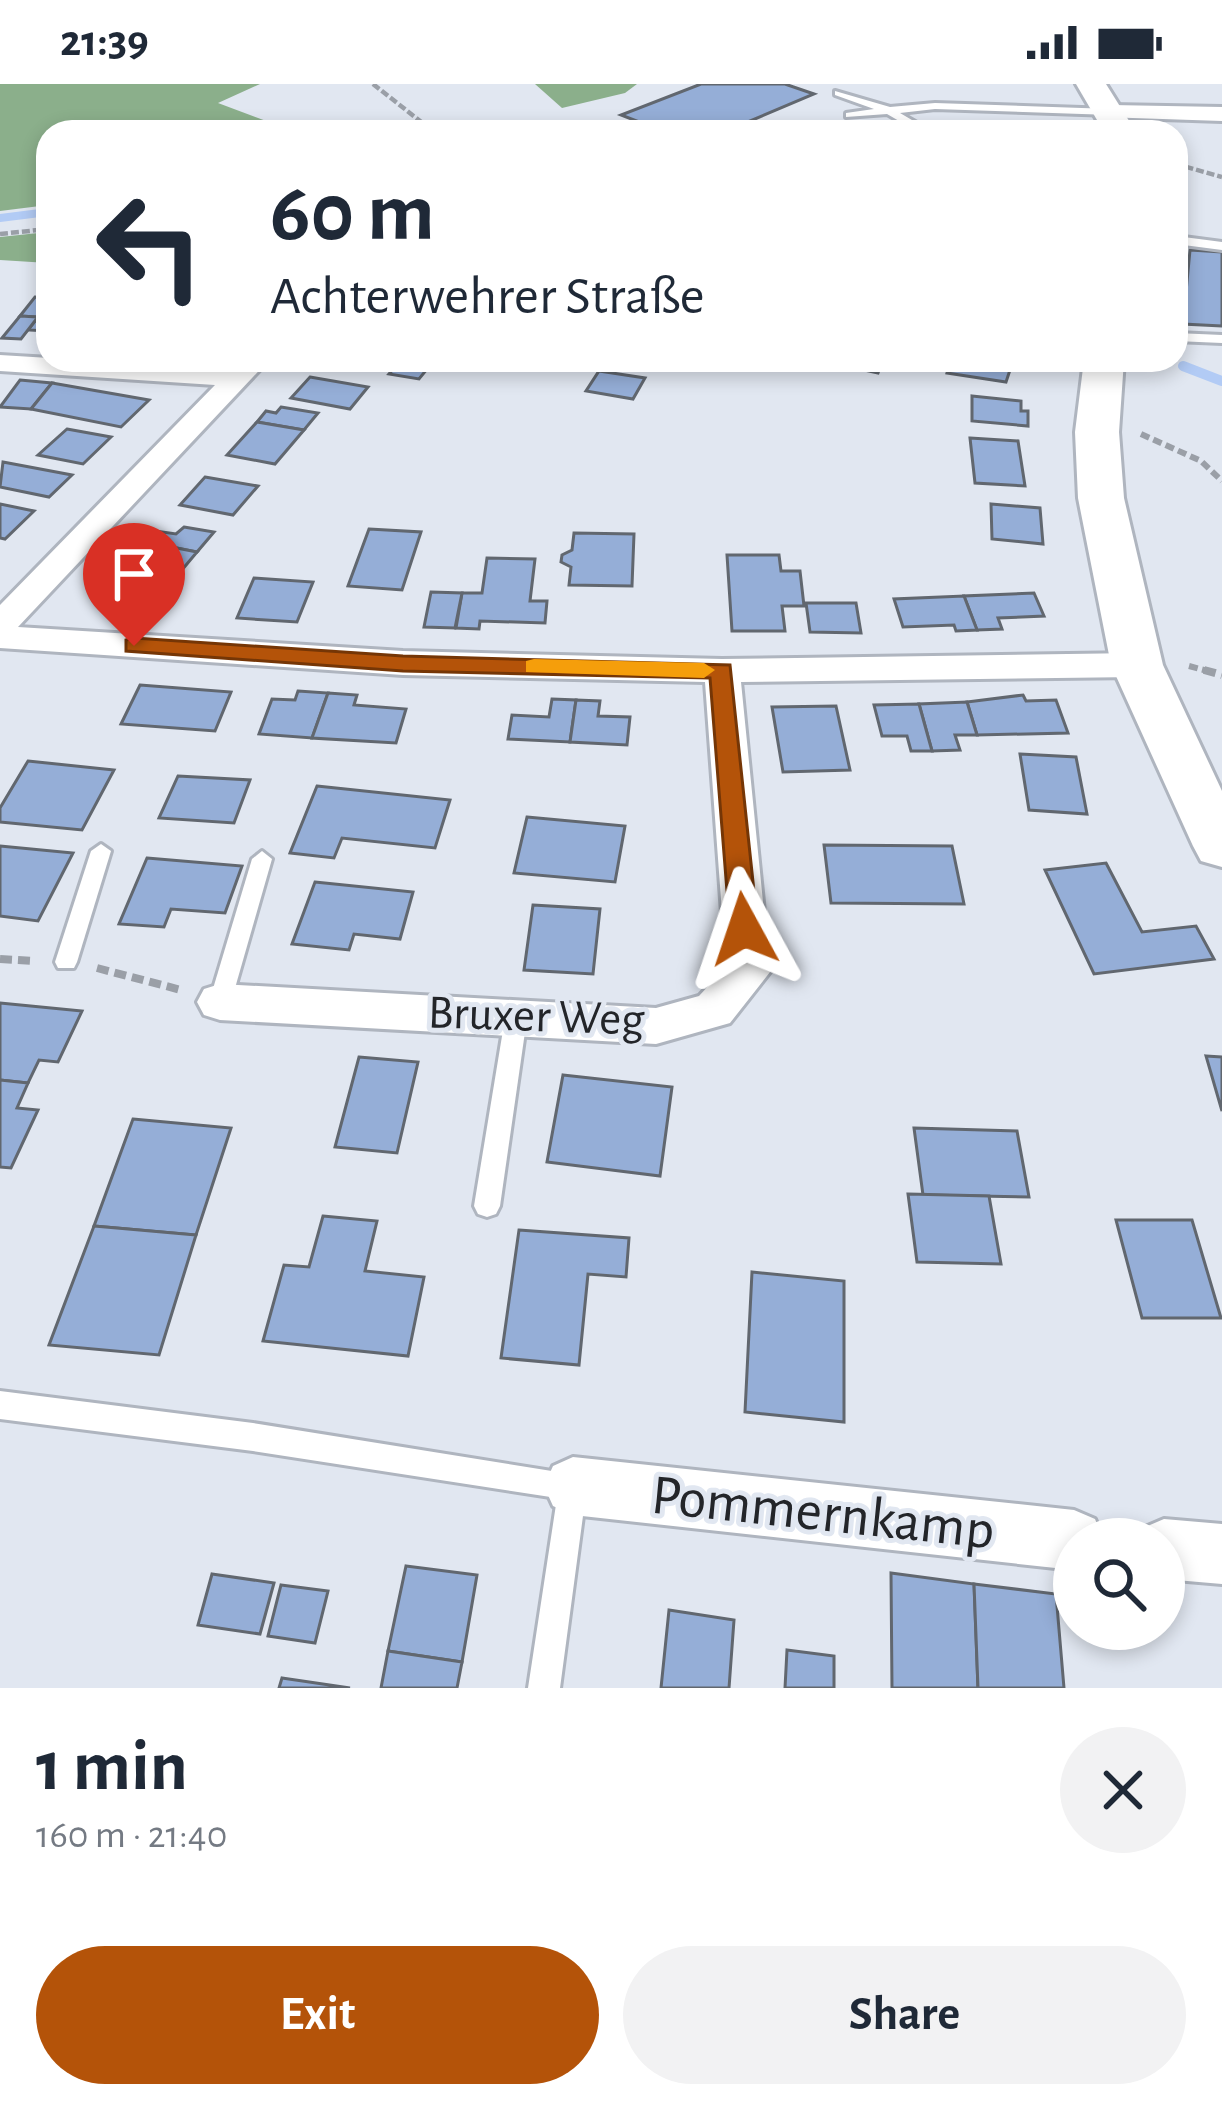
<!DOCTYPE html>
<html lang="en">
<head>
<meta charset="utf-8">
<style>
  body { margin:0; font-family:"Alegreya Sans",sans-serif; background:#f2f2f3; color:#1f2937; height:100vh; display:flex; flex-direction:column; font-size:45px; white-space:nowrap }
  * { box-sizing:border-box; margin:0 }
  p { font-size:39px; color:#747a83 }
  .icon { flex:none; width:66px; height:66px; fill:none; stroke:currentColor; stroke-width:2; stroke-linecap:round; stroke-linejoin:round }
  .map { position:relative; height:1604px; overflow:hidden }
  .panel { display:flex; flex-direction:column; background:#fff; flex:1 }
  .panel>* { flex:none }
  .top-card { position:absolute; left:36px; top:36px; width:1152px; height:252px; border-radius:36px; box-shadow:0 6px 18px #0003; background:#fff; color:#1f2937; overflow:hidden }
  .controls { position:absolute; left:1053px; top:1434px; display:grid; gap:24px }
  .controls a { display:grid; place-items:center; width:132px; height:132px; border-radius:50%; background:#fff; box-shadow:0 6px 18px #0003; font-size:60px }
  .pin { position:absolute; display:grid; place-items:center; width:102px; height:102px; color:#fff; margin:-123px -51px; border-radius:50% 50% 50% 0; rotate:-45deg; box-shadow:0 0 12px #0007 }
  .pin .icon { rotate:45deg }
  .me { position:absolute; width:132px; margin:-66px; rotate:355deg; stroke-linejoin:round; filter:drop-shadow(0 0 9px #0008) }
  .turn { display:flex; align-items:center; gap:42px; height:252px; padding:0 36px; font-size:54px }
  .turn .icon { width:156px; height:156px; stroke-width:2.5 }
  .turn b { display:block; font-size:84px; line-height:102px }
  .round { display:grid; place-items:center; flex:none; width:126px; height:126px; border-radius:63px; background:#f2f2f3 }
  .headline { display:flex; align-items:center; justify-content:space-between; height:204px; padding:0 36px }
  h1 { font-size:72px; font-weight:600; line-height:90px }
  .primary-button { display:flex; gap:24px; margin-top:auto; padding:24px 36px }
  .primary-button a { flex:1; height:138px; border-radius:72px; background:#b45309; color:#fff; font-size:48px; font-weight:600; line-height:138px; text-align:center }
  .primary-button a+a { background:#f2f2f3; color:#1f2937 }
  .status { display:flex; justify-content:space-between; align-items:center; height:84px; padding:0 60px; background:#fff; direction:ltr }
  .status svg { height:33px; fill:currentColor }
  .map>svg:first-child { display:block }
  .forest { fill:#8baf8b }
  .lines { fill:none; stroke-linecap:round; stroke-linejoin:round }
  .stream-far1 { stroke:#b2cbf5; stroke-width:8 }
  .stream { stroke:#b2cbf5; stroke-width:10 }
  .building { fill:#95aed7; stroke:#61676f; stroke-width:3 }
  .lane-casing { stroke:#afb5bf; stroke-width:6 }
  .street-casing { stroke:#afb5bf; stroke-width:6 }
  .secondary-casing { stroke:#afb5bf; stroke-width:6 }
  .path-far2 { stroke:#9a9fa7; stroke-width:4.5; stroke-dasharray:8 3; stroke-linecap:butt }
  .path-far1 { stroke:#9a9fa7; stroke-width:6; stroke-dasharray:9 4.5; stroke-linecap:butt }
  .path { stroke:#9a9fa7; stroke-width:8; stroke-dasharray:12 6; stroke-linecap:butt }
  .lane { fill:#fff; fill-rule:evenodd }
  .street { fill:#fff; fill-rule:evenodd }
  .secondary { fill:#fff; fill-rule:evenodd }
  .route { fill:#b45309; stroke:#753606; stroke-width:3 }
  .slow { fill:#f59e0b }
  .labels { text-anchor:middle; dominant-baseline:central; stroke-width:10; stroke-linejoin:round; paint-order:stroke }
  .street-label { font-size:48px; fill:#232529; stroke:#e1e7f1 }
  .near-street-label { font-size:57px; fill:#232529; stroke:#e1e7f1 }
</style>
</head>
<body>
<div class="status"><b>21:39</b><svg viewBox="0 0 49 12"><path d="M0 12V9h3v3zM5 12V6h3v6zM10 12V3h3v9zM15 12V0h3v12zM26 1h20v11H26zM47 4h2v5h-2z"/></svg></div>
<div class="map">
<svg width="1222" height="1604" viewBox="0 0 1222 1604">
  <rect width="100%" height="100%" fill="#e1e7f1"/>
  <!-- forest -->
  <g class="forest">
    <polygon points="0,0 260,0 218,19 296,48 48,48 48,121 0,127"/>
    <polygon points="535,0 637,0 625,9 562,24"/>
    <polygon points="48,148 48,179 0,176 0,153"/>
  </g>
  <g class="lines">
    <!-- stream-far1 -->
    <polyline class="stream-far1" points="0,134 48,128"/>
    <!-- stream -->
    <polyline class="stream" points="1183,282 1222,297"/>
  </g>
  <!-- building -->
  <g class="building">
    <polygon points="701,0 785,0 814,10 743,40 757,45 748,48 665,48 621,31"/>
    <polygon points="1190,166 1222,168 1222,242 1183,240"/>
    <polygon points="35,213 48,214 47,247 28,246 38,233 20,232"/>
    <polygon points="20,232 38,233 21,255 2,254"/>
    <polygon points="401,276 416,276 432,279 419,295 389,290"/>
    <polygon points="818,276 883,276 878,289"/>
    <polygon points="951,276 965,276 1011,283 1006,298 947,289"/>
    <polygon points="599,287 645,294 633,315 586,307"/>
    <polygon points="310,293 368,303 350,325 291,314"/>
    <polygon points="20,296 52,299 31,325 0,323"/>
    <polygon points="52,299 149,316 121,343 31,325"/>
    <polygon points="972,312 1021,317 1021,327 1028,327 1028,342 972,337"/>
    <polygon points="281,323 318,329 304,346 257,338 266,327 276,329"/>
    <polygon points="257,338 304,346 275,380 227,371"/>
    <polygon points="67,345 111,353 83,380 38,371"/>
    <polygon points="970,354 1018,357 1025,402 975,399"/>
    <polygon points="3,378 72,391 49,413 0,403"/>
    <polygon points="205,393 258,402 233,431 180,421"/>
    <polygon points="0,420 34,427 5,455 0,454"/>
    <polygon points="991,420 1040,424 1043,460 992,455"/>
    <polygon points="184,443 214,448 197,468 146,458 156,447 176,450"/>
    <polygon points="369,445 421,448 402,506 348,502"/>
    <polygon points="574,449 634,450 632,502 569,501 571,483 561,478 562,471 572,466"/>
    <polygon points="146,458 197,468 171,499 136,491 150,475 134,472"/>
    <polygon points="727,471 779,471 781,487 800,487 804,522 782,522 785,547 732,547"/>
    <polygon points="487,474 535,475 530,517 547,517 545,539 480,537 479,545 456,544 462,509 482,509"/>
    <polygon points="254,494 313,498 297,538 237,534"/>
    <polygon points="431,508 462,509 455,544 424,543"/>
    <polygon points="1034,509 1044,532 998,534 1002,545 977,546 964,512"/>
    <polygon points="964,512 977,546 956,547 954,541 903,543 894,515"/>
    <polygon points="806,519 856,519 861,549 810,548"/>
    <polygon points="140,601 231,608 215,647 121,640"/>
    <polygon points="298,607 328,609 312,654 259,650 272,615 295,616"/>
    <polygon points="328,609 357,611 354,621 406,625 396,659 312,654"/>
    <polygon points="1023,611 1026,617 1056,616 1068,649 977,651 967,618"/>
    <polygon points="552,615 576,616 570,658 508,655 512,631 549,633"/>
    <polygon points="576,616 600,617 598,632 630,633 627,661 570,658"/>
    <polygon points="967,618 977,651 955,651 960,666 932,667 919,620"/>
    <polygon points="919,620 932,667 911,667 907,652 882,652 874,621"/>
    <polygon points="836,622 850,686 783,688 772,623"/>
    <polygon points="1020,670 1076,673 1087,730 1029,726"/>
    <polygon points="28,677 114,686 82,746 0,738 0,724"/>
    <polygon points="178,692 250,696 234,739 159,734"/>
    <polygon points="317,702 450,716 435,764 342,754 334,774 290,769"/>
    <polygon points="527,733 625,742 615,798 514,789"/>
    <polygon points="824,761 952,762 964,820 831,819"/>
    <polygon points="0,762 73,769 38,837 0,832"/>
    <polygon points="147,774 242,782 225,829 171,825 164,843 119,840"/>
    <polygon points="1106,779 1142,848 1196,842 1214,875 1094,890 1045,786"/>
    <polygon points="315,798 413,808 400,855 354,850 349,866 292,860"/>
    <polygon points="533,821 600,825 593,890 524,886"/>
    <polygon points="0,919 82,927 58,978 39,976 28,999 0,996"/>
    <polygon points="1206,972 1222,973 1222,1027"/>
    <polygon points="359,973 418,978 397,1069 335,1063"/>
    <polygon points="563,991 672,1003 660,1092 547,1078"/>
    <polygon points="0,996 28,999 17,1024 38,1026 11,1084 0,1083"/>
    <polygon points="133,1035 231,1044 196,1151 94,1142"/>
    <polygon points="914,1044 1017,1047 1029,1113 923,1111"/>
    <polygon points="908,1110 989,1112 1001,1180 917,1178"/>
    <polygon points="323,1132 377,1137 365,1187 424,1193 408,1272 263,1257 284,1181 309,1183"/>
    <polygon points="1116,1136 1192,1136 1221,1234 1142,1234"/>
    <polygon points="94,1142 196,1151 159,1271 49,1261"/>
    <polygon points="519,1146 629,1154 626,1193 588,1190 579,1281 501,1274"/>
    <polygon points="752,1188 844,1197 844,1338 745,1328"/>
    <polygon points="406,1482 477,1491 462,1578 388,1567"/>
    <polygon points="891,1489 974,1500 978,1604 892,1604"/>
    <polygon points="212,1490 274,1499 260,1550 198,1541"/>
    <polygon points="974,1500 1056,1510 1064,1604 978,1604"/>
    <polygon points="281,1501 328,1507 315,1559 268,1552"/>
    <polygon points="669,1526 734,1536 729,1604 661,1604"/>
    <polygon points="787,1566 834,1572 834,1604 785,1604"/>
    <polygon points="388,1567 462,1578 457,1604 381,1604"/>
    <polygon points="282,1594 350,1604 279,1604"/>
  </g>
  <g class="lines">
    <defs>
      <g id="lane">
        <polygon points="835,7 890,23 935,19 1111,25 1116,28 1111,31 935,25 900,29 929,46 918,48 887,30 846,33 846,29 874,25 835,11"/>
        <polygon points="1176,152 1222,158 1222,166 1176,160"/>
        <polygon points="1176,249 1222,251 1222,259 1176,257"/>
        <polygon points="101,760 111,767 77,878 74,884 58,884 55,878 91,767"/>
        <polygon points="262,767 272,775 231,918 228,924 220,927 212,924 209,918 252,775"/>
        <polygon points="516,925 524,928 527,934 500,1122 496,1130 487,1133 478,1130 474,1122 505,934 508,928"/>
        <polygon points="0,1307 253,1339 583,1392 587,1402 560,1604 528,1604 557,1414 253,1367 0,1335"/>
      </g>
      <g id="street">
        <polygon points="1111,21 1222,23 1222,37 1103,33 1103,23"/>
        <polygon points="0,271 230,285 239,276 269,276 18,543 403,567 722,575 1137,569 1150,573 1155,581 1150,589 1137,593 741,598 770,888 730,939 656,960 220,936 204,931 197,918 204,905 220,900 656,924 699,912 726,883 705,598 403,591 0,564 0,521 215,301 0,287"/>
        <polygon points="573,1373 1074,1426 1095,1435 1103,1455 1074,1455 1074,1486 573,1431 553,1422 544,1402 553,1382"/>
        <polygon points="1164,1435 1222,1440 1222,1500 1164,1495 1164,1455 1138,1455 1143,1444"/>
      </g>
      <g id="secondary">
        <polygon points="1076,0 1106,0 1136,48 1104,48"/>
        <polygon points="1084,276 1124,276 1119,348 1124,414 1163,581 1222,707 1222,783 1201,777 1193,762 1111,581 1078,414 1075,348"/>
      </g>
    </defs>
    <!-- lane casing -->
    <use href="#lane" class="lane-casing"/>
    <!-- street casing -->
    <use href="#street" class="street-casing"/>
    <!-- secondary casing -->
    <use href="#secondary" class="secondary-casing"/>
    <!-- path-far2 -->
    <g class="path-far2">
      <polyline points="373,0 434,48"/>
      <polyline points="1179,57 1176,80 1222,93"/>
      <polyline points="0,150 48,145"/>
    </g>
    <!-- path-far1 -->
    <g class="path-far1">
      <polyline points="1141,350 1201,377 1222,397"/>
      <polyline points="1189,582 1215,589"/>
    </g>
    <!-- path -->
    <g class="path">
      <polyline points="1204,586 1222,591"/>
      <polyline points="0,875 34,877"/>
      <polyline points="97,884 181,906"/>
    </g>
    <!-- lane -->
    <use href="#lane" class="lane"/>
    <!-- street -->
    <use href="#street" class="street"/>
    <!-- secondary -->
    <use href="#secondary" class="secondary"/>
  </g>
  <!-- route -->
  <polygon class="route" points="134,554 403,572 730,581 758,845 744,856 730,845 710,594 403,587 126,567 126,556"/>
  <!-- slow -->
  <polygon class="slow" points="534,575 704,579 715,586 704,594 526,588 526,577"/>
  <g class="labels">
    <!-- street labels -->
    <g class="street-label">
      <text transform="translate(536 933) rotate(2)">Bruxer Weg</text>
    </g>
    <!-- near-street labels -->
    <g class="near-street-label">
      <text transform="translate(823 1429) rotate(6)">Pommernkamp</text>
    </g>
  </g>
</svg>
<div class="controls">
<a><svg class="icon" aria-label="search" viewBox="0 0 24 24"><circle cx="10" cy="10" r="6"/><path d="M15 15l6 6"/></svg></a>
</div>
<div class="pin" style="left:134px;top:562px;background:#d93025"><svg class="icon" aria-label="arrive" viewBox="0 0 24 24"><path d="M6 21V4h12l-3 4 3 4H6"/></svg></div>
<svg class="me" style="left:744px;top:845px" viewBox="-20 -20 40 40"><path d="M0-17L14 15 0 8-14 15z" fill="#b45309" stroke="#fff" stroke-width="4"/></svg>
<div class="top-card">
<div class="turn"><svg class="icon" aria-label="left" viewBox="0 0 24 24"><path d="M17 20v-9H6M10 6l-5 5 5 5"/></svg><div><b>60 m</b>Achterwehrer Straße</div></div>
</div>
</div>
<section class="panel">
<div class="headline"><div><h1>1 min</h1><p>160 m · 21:40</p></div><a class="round"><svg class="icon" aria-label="close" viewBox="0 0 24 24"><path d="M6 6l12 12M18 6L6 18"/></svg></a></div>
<div class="primary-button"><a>Exit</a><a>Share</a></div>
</section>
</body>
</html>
